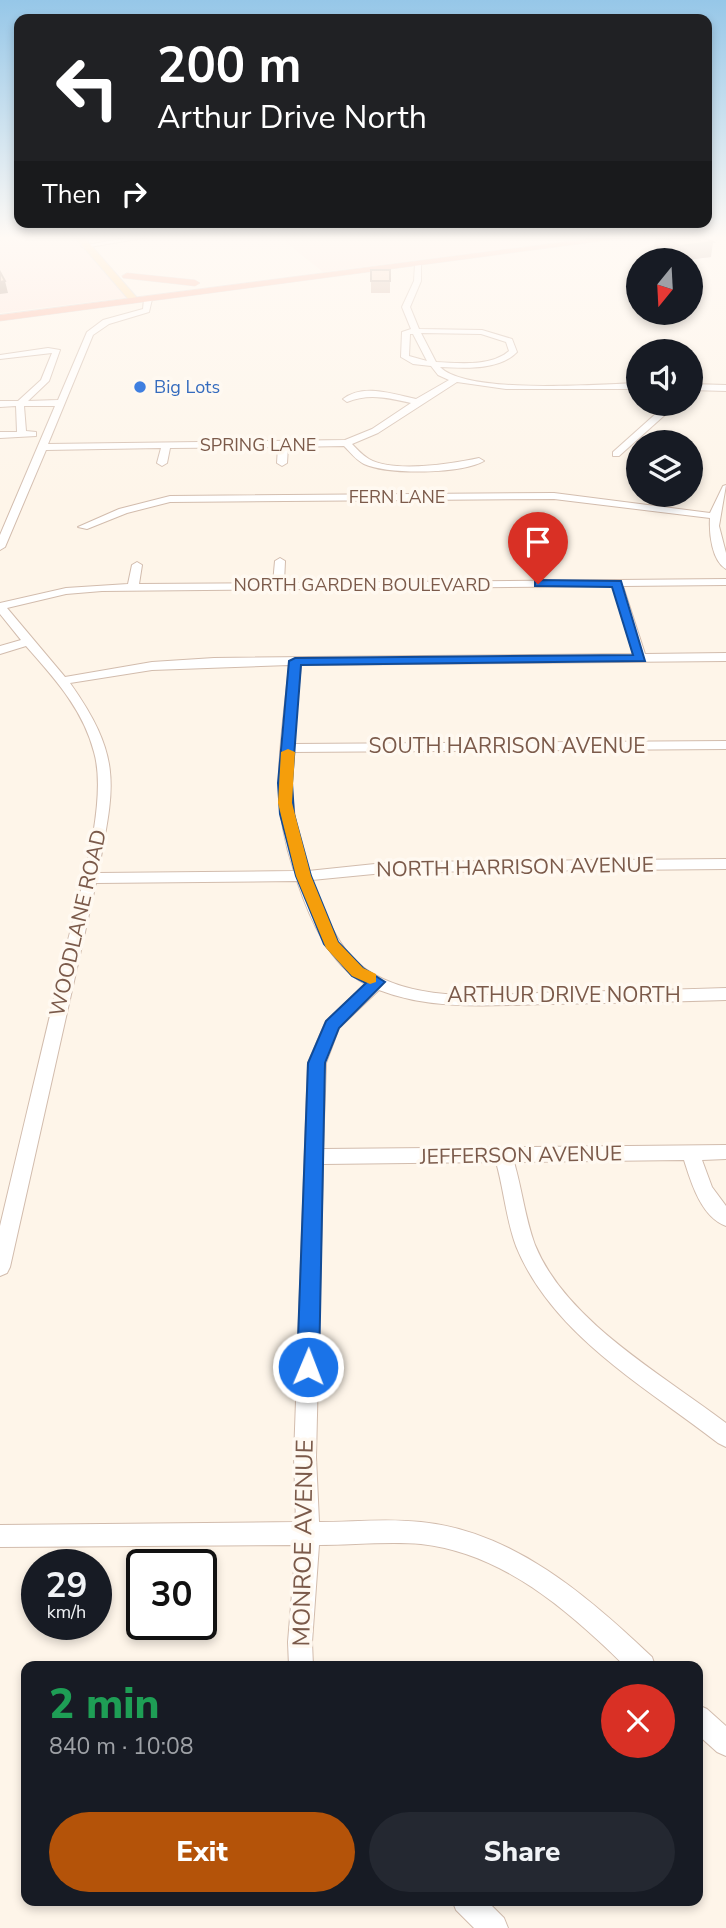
<!DOCTYPE html>
<html lang="en">
<head>
<meta charset="utf-8">
<style>
  body { margin:0; font-family:"Nunito Sans",sans-serif; background:#242831; color:#f1f3f6; height:100vh; display:flex; flex-direction:column; font-size:26px; white-space:nowrap }
  * { box-sizing:border-box; margin:0 }
  p { font-size:23px; color:#9ea1a6 }
  .icon { flex:none; width:38px; height:38px; fill:none; stroke:currentColor; stroke-width:2; stroke-linecap:round; stroke-linejoin:round }
  .map { position:relative; flex:1; overflow:hidden }
  .panel { position:absolute; left:21px; top:1661px; width:682px; height:245px; display:flex; flex-direction:column; background:#171b24; border-radius:14px; box-shadow:0 4px 10px #0003 }
  .panel>* { flex:none }
  .banner { position:absolute; left:14px; top:14px; width:698px; height:214px; border-radius:14px; box-shadow:0 4px 10px #0003; background:#202124; color:#fff; overflow:hidden }
  .needle { width:46px; rotate:198deg }
  .tools { position:absolute; left:626px; top:248px; display:grid; gap:14px }
  .tools a { display:grid; place-items:center; width:77px; height:77px; border-radius:50%; background:#171b24; box-shadow:0 4px 10px #0003; font-size:35px }
  .speed { position:absolute; left:21px; top:1549px; display:flex; gap:14px; font-size:35px; font-weight:700; text-align:center }
  .speed>* { display:grid; place-content:center; width:91px; height:91px; border-radius:50%; background:#171b24; box-shadow:0 4px 10px #0003; line-height:1 }
  .speed small { font-size:18px; font-weight:400 }
  .speed .limit { border:4px solid #111; border-radius:10px; background:#fff; color:#111 }
  .pin { position:absolute; display:grid; place-items:center; width:60px; height:60px; color:#fff; margin:-72px -30px; border-radius:50% 50% 50% 0; rotate:-45deg; box-shadow:0 0 7px #0007 }
  .pin .icon { rotate:45deg }
  .me { position:absolute; width:77px; margin:-38px; rotate:1deg; stroke-linejoin:round; filter:drop-shadow(0 0 5px #0008) }
  .turn { display:flex; align-items:center; gap:24px; height:147px; padding:0 28px; font-size:32px }
  .turn .icon { width:91px; height:91px; stroke-width:2.5 }
  .turn b { display:block; font-size:49px; line-height:60px }
  .then { display:flex; align-items:center; height:66px; padding:0 28px; background:#0003; gap:14px; font-size:26px }
  .round { display:grid; place-items:center; flex:none; width:74px; height:74px; border-radius:37px; background:#242831 }
  .overview { display:flex; align-items:center; justify-content:space-between; height:119px; padding:0 28px }
  h1 { font-size:42px; font-weight:800; line-height:52px; color:#1e9e55 }
  .cta { display:flex; gap:14px; margin-top:auto; padding:14px 28px }
  .cta a { flex:1; height:80px; border-radius:42px; background:#b45309; color:#fff; font-size:28px; font-weight:800; line-height:80px; text-align:center }
  .cta a+a { background:#242831; color:#f1f3f6 }
  .map>svg:first-child { display:block }
  .commercial { fill:#fee6dd }
  .lines { fill:none; stroke-linecap:round; stroke-linejoin:round }
  .minor-casing { stroke:#d2bcad; stroke-width:2 }
  .major-casing { stroke:#ddd4d0; stroke-width:2 }
  .highway-casing { stroke:#ddd4d0; stroke-width:1 }
  .minor { fill:#fff; fill-rule:evenodd }
  .major { fill:#ffd89f; fill-rule:evenodd }
  .highway { fill:#fab39e; fill-rule:evenodd }
  .wall { fill:#d3b5a4 }
  .shaded-wall { fill:#ac9486 }
  .building { fill:#f5d3bf; stroke:#ac9486; stroke-width:2 }
  .route { fill:#1a73e8; stroke:#114b97; stroke-width:2 }
  .slow { fill:#f59e0b }
  .shop-dot { fill:#3f7fe0; stroke:#fff9f1; stroke-width:2.5 }
  .labels { text-anchor:middle; dominant-baseline:central; stroke-width:7; stroke-linejoin:round; paint-order:stroke }
  .far-shop-label { font-size:18px; fill:#366cbe; stroke:#fff9f1; text-anchor:start }
  .far-street-label { font-size:18px; fill:#7b5a4a; stroke:#fff9f1 }
  .street-label { font-size:21px; fill:#7b5a4a; stroke:#fff9f1 }
  .near-street-label { font-size:24px; fill:#7b5a4a; stroke:#fff9f1 }
</style>
</head>
<body>
<div class="map">
<svg width="726" height="1928" viewBox="0 0 726 1928">
  <rect width="100%" height="100%" fill="#fef5e9"/>
  <!-- commercial -->
  <g class="commercial">
    <polygon points="0,235 77,235 131,297 0,313"/>
    <polygon points="293,235 582,235 583,239 323,272 282,239"/>
  </g>
  <g class="lines">
    <defs>
      <g id="minor">
        <polygon points="143,235 160,235 84,248 81,246"/>
        <path d="M418,262L421,264V281L410,307L419,329L482,330L512,339L517,352C499,371 464,368 440,367C468,395 598,384 639,383V389H506L457,382L378,433L352,444C357,449 362,455 369,459C394,473 451,464 479,458L484,461C462,474 388,475 364,464C356,460 350,452 344,446L288,447L287,463L282,466L277,463L278,447L170,448L167,463L162,466L157,463L161,448L46,450L5,547L0,550V535L55,406H24L26,431L36,432V436L0,438V432H17L16,406L0,407V401H18L41,380L52,353L0,359V355L48,348L60,350L49,381L28,401L58,400L87,332L103,320L143,309L144,299L148,297L152,299L149,312L109,324L93,335L48,444L345,440L372,429L411,403C388,398 369,393 347,402L343,399C363,383 393,394 416,399L449,380L438,375L431,366L413,364L401,357L402,332L411,329L402,307L414,281L415,264ZM421,333L481,334L506,342L509,351C491,367 458,363 436,362ZM410,334H413L427,361L409,356Z"/>
        <polygon points="691,384 726,385 726,391 691,390"/>
        <polygon points="662,404 670,404 667,413 619,456 613,456 613,452 660,410"/>
        <path d="M726,485L719,526L726,553V569C712,561 709,534 710,518L554,499L170,502L127,513L87,529L78,527L119,509L170,496L554,493L710,513L723,486Z"/>
        <path d="M280,558L285,561L284,583L726,579V585L623,586L645,654L726,653V661L301,665L293,744L726,741V749L292,752C289,793 295,831 308,871L394,862L726,859V869L394,872L312,880C323,911 338,951 367,970C420,1005 499,994 560,992C615,991 671,990 726,988V1000C667,1002 608,1003 549,1004C493,1005 432,1011 379,990L339,1028L326,1063L323,1149L726,1145V1159L702,1160L712,1187L726,1206V1226C701,1217 691,1182 684,1160L514,1162C522,1189 525,1218 535,1245C566,1321 663,1375 726,1423V1447L718,1443C646,1387 552,1335 516,1246C506,1219 504,1190 496,1162L323,1164L316,1457L319,1522C352,1522 387,1518 421,1522C513,1531 588,1596 652,1657L655,1666H625C569,1611 503,1553 421,1544C388,1541 352,1545 319,1545L312,1642L313,1666H289L288,1642L296,1545L0,1547V1525L296,1522L294,1457L308,1063L326,1021L365,984C329,964 310,919 297,881L96,883L10,1267L7,1273L0,1276V1226C21,1136 43,1046 64,956C77,902 109,804 94,752C83,709 54,678 26,646L0,654V646L21,640L0,614V603L66,588L128,584L132,565L137,562L142,565L139,584L273,583L275,561ZM613,586L633,654L214,658L152,662L65,677L7,608L66,594L102,591ZM289,665C282,742 268,795 294,871L98,873C114,787 124,759 70,683L152,670Z"/>
        <polygon points="698,1705 707,1709 726,1726 726,1756 717,1752 698,1735"/>
        <polygon points="452,1900 486,1900 504,1918 508,1928 474,1928 456,1910"/>
      </g>
      <polygon id="major" points="73,235 82,235 137,298 137,302 131,302"/>
      <g id="highway">
        <polygon points="617,235 646,235 0,321 0,315"/>
        <polygon points="127,273 195,280 200,283 195,286 123,278 122,276"/>
      </g>
    </defs>
    <!-- minor casing -->
    <use href="#minor" class="minor-casing"/>
    <!-- major casing -->
    <use href="#major" class="major-casing"/>
    <!-- highway casing -->
    <use href="#highway" class="highway-casing"/>
    <!-- minor -->
    <use href="#minor" class="minor"/>
    <!-- major -->
    <use href="#major" class="major"/>
    <!-- highway -->
    <use href="#highway" class="highway"/>
  </g>
  <!-- wall -->
  <g class="wall">
    <polygon points="656,235 700,235 711,257 676,261 654,248"/>
    <rect x="371" y="270" width="19" height="23"/>
  </g>
  <!-- shaded-wall -->
  <g class="shaded-wall">
    <polygon points="713,242 711,257 678,261 680,246"/>
    <polygon points="5,281 8,293 0,294 0,282"/>
  </g>
  <!-- building -->
  <g class="building">
    <polygon points="660,235 700,235 713,242 680,246"/>
    <rect x="371" y="270" width="19" height="11"/>
    <polygon points="0,272 5,281 0,282"/>
  </g>
  <!-- sky -->
  <linearGradient id="sky" x2="0" y2="1"><stop stop-color="#96c7e8"/><stop offset="0.47" stop-color="#fffaf5"/><stop offset="1" stop-color="#fffaf5" stop-opacity="0"/></linearGradient>
  <rect width="726" height="505" fill="url(#sky)"/>
  <!-- route -->
  <polygon class="route" points="538,580 621,581 645,661 301,665 292,783 294,814 311,876 338,942 363,968 385,982 339,1028 325,1063 319,1367 315,1374 308,1377 301,1374 297,1367 308,1063 326,1021 366,983 352,976 324,944 296,876 280,814 278,783 289,661 295,658 633,655 612,587 535,586 535,581"/>
  <!-- slow -->
  <polygon class="slow" points="288,749 295,752 292,803 311,876 338,942 363,968 376,974 376,982 370,984 352,976 326,948 296,876 278,803 281,752"/>
  <!-- markers -->
  <circle class="shop-dot" cx="140" cy="387" r="7"/>
  <g class="labels">
    <!-- far-shop labels -->
    <g class="far-shop-label">
      <text x="154" y="387">Big Lots</text>
    </g>
    <!-- far-street labels -->
    <g class="far-street-label">
      <text x="258" y="445">SPRING LANE</text>
      <text x="397" y="497">FERN LANE</text>
      <text x="362" y="585">NORTH GARDEN BOULEVARD</text>
    </g>
    <!-- street labels -->
    <g class="street-label">
      <text x="507" y="746">SOUTH HARRISON AVENUE</text>
      <text transform="translate(515 867) rotate(-1)">NORTH HARRISON AVENUE</text>
      <text transform="translate(78 923) rotate(-77)">WOODLANE ROAD</text>
      <text x="564" y="995">ARTHUR DRIVE NORTH</text>
      <text transform="translate(521 1155) rotate(-1)">JEFFERSON AVENUE</text>
    </g>
    <!-- near-street labels -->
    <g class="near-street-label">
      <text transform="translate(303 1543) rotate(-89)">MONROE AVENUE</text>
    </g>
  </g>
</svg>
<div class="tools">
<a><svg class="needle" viewBox="-14 -14 28 28"><path d="M0-13l5 13h-10z" fill="#e53935"/><path d="M0 13l5-13h-10z" fill="#9ea1a6"/></svg></a>
<a><svg class="icon" aria-label="sound" viewBox="0 0 24 24"><path d="M4 9h4l5-4v14l-5-4H4zM17 9q2 3 0 6"/></svg></a>
<a><svg class="icon" aria-label="layers" viewBox="0 0 24 24"><path d="M12 4l9 5-9 5-9-5zM3 14l9 5 9-5"/></svg></a>
</div>
<div class="speed"><div>29<small>km/h</small></div><div class="limit">30</div></div>
<div class="pin" style="left:538px;top:584px;background:#d93025"><svg class="icon" aria-label="arrive" viewBox="0 0 24 24"><path d="M6 21V4h12l-3 4 3 4H6"/></svg></div>
<svg class="me" style="left:308px;top:1367px" viewBox="-20 -20 40 40"><circle r="17" fill="#1a73e8" stroke="#fff" stroke-width="3"/><path d="M0-11L8 9 0 5-8 9z" fill="#fff"/></svg>
<div class="banner">
<div class="turn"><svg class="icon" aria-label="left" viewBox="0 0 24 24"><path d="M17 20v-9H6M10 6l-5 5 5 5"/></svg><div><b>200 m</b>Arthur Drive North</div></div>
<div class="then">Then<svg class="icon" aria-label="right" viewBox="0 0 24 24"><path d="M7 20v-9h11M14 6l5 5-5 5"/></svg></div>
</div>
<section class="panel">
<div class="overview"><div><h1>2 min</h1><p>840 m · 10:08</p></div><a class="round" style="background:#d93025;color:#fff"><svg class="icon" aria-label="close" viewBox="0 0 24 24"><path d="M6 6l12 12M18 6L6 18"/></svg></a></div>
<div class="cta"><a>Exit</a><a>Share</a></div>
</section>
</div>
</body>
</html>
